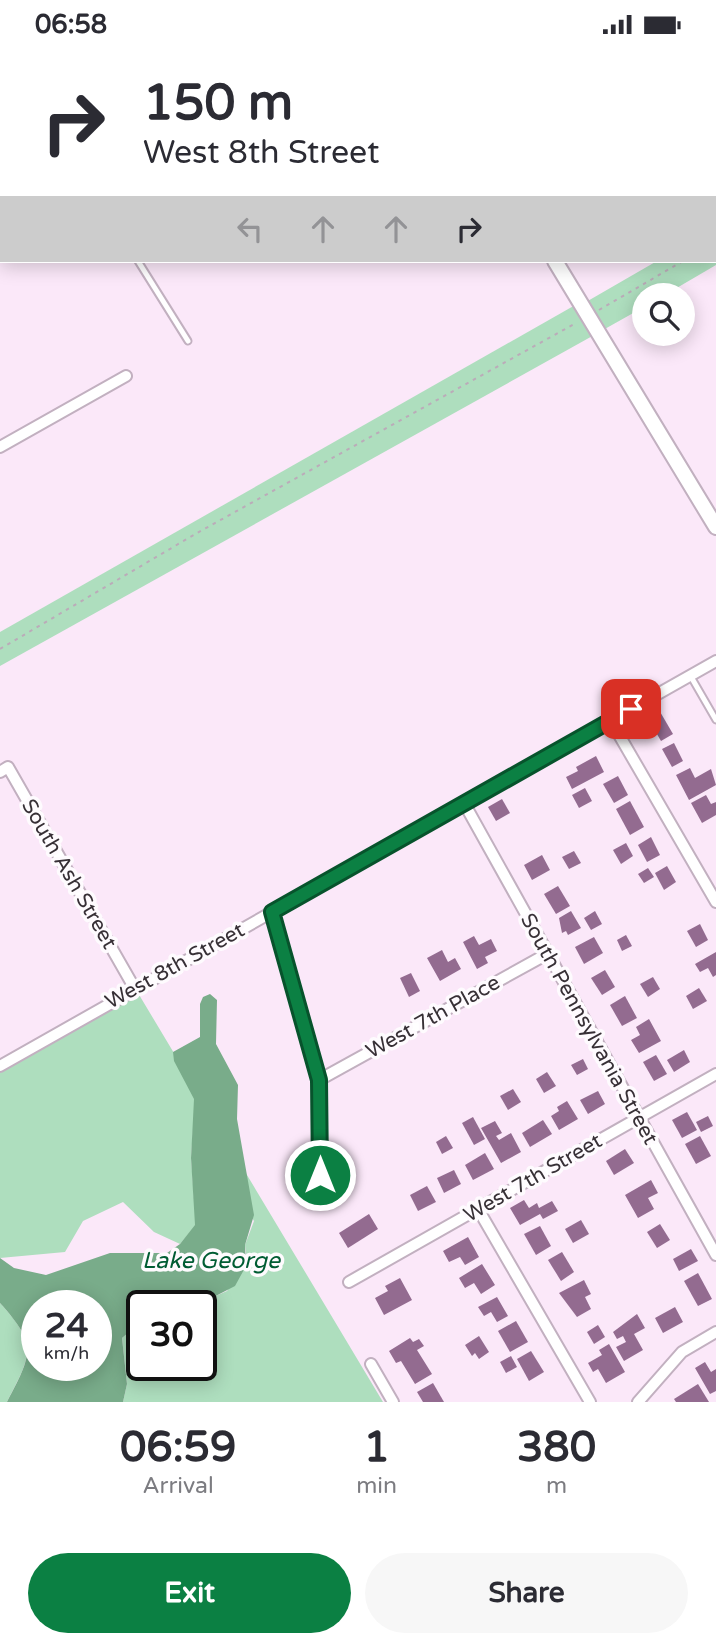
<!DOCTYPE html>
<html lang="en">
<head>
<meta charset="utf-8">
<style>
  body { margin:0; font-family:"Varela Round",sans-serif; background:#f7f7f7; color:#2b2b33; height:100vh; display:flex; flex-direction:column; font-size:26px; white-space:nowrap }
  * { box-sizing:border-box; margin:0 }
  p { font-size:23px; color:#7c7c81 }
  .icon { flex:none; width:38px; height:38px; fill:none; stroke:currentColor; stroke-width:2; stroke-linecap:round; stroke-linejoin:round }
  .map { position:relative; height:1353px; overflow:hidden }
  .details { display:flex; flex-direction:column; background:#fff; flex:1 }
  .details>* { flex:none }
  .top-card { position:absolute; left:0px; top:0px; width:718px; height:214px; box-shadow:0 4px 18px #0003; background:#fff; color:#2b2b33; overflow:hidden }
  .buttons { position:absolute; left:632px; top:234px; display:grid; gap:14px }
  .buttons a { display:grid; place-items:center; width:63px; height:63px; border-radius:50%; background:#fff; box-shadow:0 4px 18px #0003; font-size:35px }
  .speed { position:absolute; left:21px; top:1241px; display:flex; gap:14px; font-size:35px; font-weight:700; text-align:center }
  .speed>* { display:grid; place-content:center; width:91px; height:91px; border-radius:50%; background:#fff; box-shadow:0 4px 18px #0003; line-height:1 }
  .speed small { font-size:18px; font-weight:400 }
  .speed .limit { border:4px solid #111; border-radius:10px; background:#fff; color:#111 }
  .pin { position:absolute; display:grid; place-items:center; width:60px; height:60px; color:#fff; margin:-30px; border-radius:14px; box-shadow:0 4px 10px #0006 }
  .me { position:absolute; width:77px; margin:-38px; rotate:0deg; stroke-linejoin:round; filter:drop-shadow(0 0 5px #0008) }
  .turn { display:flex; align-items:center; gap:24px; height:147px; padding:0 28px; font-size:32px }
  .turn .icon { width:91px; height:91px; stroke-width:2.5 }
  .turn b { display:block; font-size:49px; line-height:60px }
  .lanes { display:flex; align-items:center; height:66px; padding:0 28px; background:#0003; justify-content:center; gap:35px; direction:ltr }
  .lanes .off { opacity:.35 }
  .eta { display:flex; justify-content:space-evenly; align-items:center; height:119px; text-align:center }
  .eta b { font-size:42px; font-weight:700; line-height:49px }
  .action { display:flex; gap:14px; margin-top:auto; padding:14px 28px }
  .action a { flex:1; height:80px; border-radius:42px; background:#0b8043; color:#fff; font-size:28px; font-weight:700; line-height:80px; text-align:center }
  .action a+a { background:#f7f7f7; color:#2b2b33 }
  .status { display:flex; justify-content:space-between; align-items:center; height:49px; padding:0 35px; background:#fff; direction:ltr }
  .status svg { height:19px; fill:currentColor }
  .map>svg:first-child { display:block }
  .green { fill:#aedebe }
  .water { fill:#79ac8a; fill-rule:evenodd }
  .building { fill:#936b90 }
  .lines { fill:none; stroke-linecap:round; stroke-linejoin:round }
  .service-casing { stroke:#c2b0c0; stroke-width:9 }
  .minor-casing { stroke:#c2b0c0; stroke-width:14 }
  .tertiary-casing { stroke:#c2b0c0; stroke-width:18 }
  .path { stroke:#bbabb9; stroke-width:2; stroke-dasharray:3.5 5; stroke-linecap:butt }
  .service { stroke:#fff; stroke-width:5 }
  .minor { stroke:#fff; stroke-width:10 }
  .tertiary { stroke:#fff; stroke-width:14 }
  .route-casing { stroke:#07532c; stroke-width:18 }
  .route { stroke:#0b8043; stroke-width:12 }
  .labels { text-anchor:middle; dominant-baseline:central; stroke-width:7; stroke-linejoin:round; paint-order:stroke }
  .street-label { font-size:21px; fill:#373036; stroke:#fefbfe }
  .water-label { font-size:23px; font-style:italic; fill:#005c33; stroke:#fefbfe }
</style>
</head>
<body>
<div class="status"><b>06:58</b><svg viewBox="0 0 49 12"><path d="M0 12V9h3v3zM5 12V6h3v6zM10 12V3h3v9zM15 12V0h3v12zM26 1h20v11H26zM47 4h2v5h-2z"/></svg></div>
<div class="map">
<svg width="716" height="1353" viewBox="0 0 716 1353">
  <rect width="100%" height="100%" fill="#fbe8f9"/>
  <!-- green -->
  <g class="green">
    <polygon points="716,177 716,216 663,247 644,247 644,258 603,281 586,253 657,212 716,212"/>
    <polygon points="577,255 596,285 0,617 0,583"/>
    <polygon points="138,944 383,1353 123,1353 127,1335 122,1289 142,1272 142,1316 201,1316 201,1256 195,1256 227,1242 247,1211 245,1196 254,1172 194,1066 191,1109 196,1176 180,1195 154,1183 123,1153 83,1172 65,1203 0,1209 0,1024"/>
    <path d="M0,1254C38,1296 32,1305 7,1353H0Z"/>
  </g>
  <!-- water -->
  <path class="water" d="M210,945L217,951L216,995L238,1036L237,1070L254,1166L245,1196L246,1217L235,1237L204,1253L195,1256H142V1272L122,1289L127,1335L123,1353H7C32,1305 38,1296 0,1254V1209L14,1219L46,1226L110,1204H167L180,1195L195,1176L191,1109L194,1050L174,1012L173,1003L200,988V955L203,948ZM37,1256H96V1316H37Z"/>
  <!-- building -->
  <g class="building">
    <polygon points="659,661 673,685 661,692 647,668"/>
    <polygon points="674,694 683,712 672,718 662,700"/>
    <polygon points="596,707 604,723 572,740 566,728 578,722 576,718"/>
    <polygon points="690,719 695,729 711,720 716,736 689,751 676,726"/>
    <polygon points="618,727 628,746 614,754 603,735"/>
    <polygon points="585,739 592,752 579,759 572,746"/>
    <polygon points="706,746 711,755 716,753 716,766 702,774 691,754"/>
    <polygon points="502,750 510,764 496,772 488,758"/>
    <polygon points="630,752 644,778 630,786 616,760"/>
    <polygon points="651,788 660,806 647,813 638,796"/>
    <polygon points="626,794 633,807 621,815 613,801"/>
    <polygon points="574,802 581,814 569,820 562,808"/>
    <polygon points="542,806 550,821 532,831 524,816"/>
    <polygon points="667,817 676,833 664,841 655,824"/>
    <polygon points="648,819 654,828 644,834 638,825"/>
    <polygon points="558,837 570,857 556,865 544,845"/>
    <polygon points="571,862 581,879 568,886 566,882 562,884 559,869"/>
    <polygon points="595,862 602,875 591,881 584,869"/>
    <polygon points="700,875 708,891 696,898 687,882"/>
    <polygon points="626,886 632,897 622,902 617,891"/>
    <polygon points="474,887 479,896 491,890 497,902 485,908 488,914 477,920 463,893"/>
    <polygon points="594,888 603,904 584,915 575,898"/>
    <polygon points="442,901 448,913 455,909 461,920 440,932 427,909"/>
    <polygon points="716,903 716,926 713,928 708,919 700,923 695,915"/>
    <polygon points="605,921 615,938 602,946 591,929"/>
    <polygon points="411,924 420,942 409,948 400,929"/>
    <polygon points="653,928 660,940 648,948 640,935"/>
    <polygon points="699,939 707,952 693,960 686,947"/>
    <polygon points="625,947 637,969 622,977 610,956"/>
    <polygon points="649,970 661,992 639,1004 631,991 640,986 636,978"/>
    <polygon points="684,1001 690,1013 674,1023 667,1011"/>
    <polygon points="656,1006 667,1025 654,1032 643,1013"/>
    <polygon points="583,1010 588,1020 577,1026 571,1016"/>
    <polygon points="547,1023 556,1037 544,1044 536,1030"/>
    <polygon points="513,1040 521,1053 508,1061 500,1047"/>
    <polygon points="598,1042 605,1055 588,1065 580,1051"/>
    <polygon points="567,1052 578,1070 559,1081 551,1067 559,1062 557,1058"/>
    <polygon points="687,1063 697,1081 682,1089 672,1071"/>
    <polygon points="708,1067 713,1077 701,1083 696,1073"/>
    <polygon points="473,1068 485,1090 474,1096 462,1074"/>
    <polygon points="543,1071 552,1085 530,1098 522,1084"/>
    <polygon points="495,1072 502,1084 496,1087 499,1091 511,1084 521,1103 501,1114 481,1079"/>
    <polygon points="446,1087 453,1099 442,1105 436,1093"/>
    <polygon points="700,1087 711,1107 696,1115 685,1095"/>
    <polygon points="625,1100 634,1114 614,1126 606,1112"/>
    <polygon points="485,1104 494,1120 473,1131 465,1116"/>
    <polygon points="454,1121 461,1135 444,1144 437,1129"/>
    <polygon points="651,1131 658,1144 648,1149 654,1160 638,1169 625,1146"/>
    <polygon points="427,1137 436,1153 418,1162 410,1146"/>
    <polygon points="524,1151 529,1159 537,1154 539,1159 552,1152 558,1162 543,1170 540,1165 520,1176 510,1159"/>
    <polygon points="369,1165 378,1180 348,1199 339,1184"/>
    <polygon points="581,1171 589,1185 573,1194 565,1180"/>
    <polygon points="660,1175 670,1191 657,1199 647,1183"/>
    <polygon points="540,1177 551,1197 536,1206 524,1185"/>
    <polygon points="468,1188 479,1208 465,1216 460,1208 449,1213 443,1202"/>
    <polygon points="691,1200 698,1212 679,1222 673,1210"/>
    <polygon points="562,1203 574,1223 561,1232 548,1211"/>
    <polygon points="482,1215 495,1236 481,1245 474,1234 465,1239 459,1229"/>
    <polygon points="698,1224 712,1250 698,1257 684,1232"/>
    <polygon points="400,1229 412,1251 384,1266 375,1249 388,1242 385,1237"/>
    <polygon points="584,1231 591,1245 585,1248 591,1260 577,1268 559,1244"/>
    <polygon points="497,1248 508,1267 497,1273 491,1263 484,1267 478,1258"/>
    <polygon points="675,1258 683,1273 663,1284 655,1269"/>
    <polygon points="637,1265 645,1279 634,1285 643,1301 624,1312 616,1298 626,1293 623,1287 617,1290 613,1283"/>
    <polygon points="516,1272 528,1293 510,1303 498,1282"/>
    <polygon points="598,1276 605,1288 594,1295 587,1283"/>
    <polygon points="479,1287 489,1303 479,1310 475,1304 472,1307 465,1296"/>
    <polygon points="410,1289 413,1293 419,1290 424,1297 417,1301 432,1325 415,1335 401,1312 396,1314 389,1302"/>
    <polygon points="609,1295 625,1323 606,1334 598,1320 593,1323 588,1314 602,1306 599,1301"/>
    <polygon points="531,1302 544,1323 529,1332 517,1310"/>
    <polygon points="511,1307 517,1318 506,1324 500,1313"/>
    <polygon points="705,1313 711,1323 716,1320 716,1342 710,1345 695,1319"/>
    <polygon points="433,1334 444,1353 423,1353 417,1343"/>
    <polygon points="698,1335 709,1353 676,1353 674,1350"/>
  </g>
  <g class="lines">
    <defs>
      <g id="service">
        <polyline points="209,0 210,2"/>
        <polyline points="384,2 386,0"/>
        <polyline points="138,212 188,292"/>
        <polyline points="690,626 716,671"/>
      </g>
      <g id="minor">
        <polyline points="313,2 317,0"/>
        <polyline points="0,182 2,181"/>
        <polyline points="0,398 126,327"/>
        <polyline points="611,672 716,853"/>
        <polyline points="0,723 8,718 135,940"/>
        <polyline points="464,754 716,1206"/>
        <polyline points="272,863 319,1031 320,1126"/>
        <polyline points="0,1017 716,612"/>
        <polyline points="319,1031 547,905"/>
        <polyline points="478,1160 590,1353"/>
        <polyline points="349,1233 716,1025"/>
        <polyline points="371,1315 393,1353"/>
        <polyline points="638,1353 682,1303 716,1283"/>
      </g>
      <g id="tertiary">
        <polyline points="429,0 430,2"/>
        <polyline points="555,212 716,478"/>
      </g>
    </defs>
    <!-- service casing -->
    <use href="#service" class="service-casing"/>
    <!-- minor casing -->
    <use href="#minor" class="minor-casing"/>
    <!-- tertiary casing -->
    <use href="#tertiary" class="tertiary-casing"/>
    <!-- path -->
    <g class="path">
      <polyline points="599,261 683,212"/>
      <polyline points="0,600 197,484 576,274"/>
    </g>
    <!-- service -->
    <use href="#service" class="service"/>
    <!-- minor -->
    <use href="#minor" class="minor"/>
    <!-- tertiary -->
    <use href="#tertiary" class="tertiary"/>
  </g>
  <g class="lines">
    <defs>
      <polyline id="route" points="320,1126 319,1031 272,863 631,660"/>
    </defs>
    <!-- route casing -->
    <use href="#route" class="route-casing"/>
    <!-- route -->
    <use href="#route" class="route"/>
  </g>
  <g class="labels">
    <!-- street labels -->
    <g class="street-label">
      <text transform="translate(69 825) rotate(60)">South Ash Street</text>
      <text transform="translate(175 917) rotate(-29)">West 8th Street</text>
      <text transform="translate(433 968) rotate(-29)">West 7th Place</text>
      <text transform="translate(589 980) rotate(61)">South Pennsylvania Street</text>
      <text transform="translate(533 1129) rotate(-30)">West 7th Street</text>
    </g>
    <!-- water labels -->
    <g class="water-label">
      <text x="211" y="1212">Lake George</text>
    </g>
  </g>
</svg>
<div class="buttons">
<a><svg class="icon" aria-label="search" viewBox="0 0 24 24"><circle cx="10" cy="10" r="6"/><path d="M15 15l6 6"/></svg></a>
</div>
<div class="speed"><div>24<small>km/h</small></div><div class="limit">30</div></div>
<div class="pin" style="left:631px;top:660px;background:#d93025"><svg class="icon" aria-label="arrive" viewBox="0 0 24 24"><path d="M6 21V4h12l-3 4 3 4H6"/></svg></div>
<svg class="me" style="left:320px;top:1126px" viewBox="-20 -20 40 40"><circle r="17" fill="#0b8043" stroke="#fff" stroke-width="3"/><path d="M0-11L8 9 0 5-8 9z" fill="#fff"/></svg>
<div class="top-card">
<div class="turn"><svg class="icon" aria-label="right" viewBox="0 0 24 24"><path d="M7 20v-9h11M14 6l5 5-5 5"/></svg><div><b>150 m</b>West 8th Street</div></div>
<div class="lanes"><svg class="icon off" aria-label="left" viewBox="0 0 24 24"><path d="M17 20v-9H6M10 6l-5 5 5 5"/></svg><svg class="icon off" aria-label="ahead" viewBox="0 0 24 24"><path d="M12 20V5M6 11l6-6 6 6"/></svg><svg class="icon off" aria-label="ahead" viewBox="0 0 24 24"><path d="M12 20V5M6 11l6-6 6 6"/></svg><svg class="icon" aria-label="right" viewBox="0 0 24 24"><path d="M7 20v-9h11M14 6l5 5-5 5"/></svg></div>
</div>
</div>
<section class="details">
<div class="eta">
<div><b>06:59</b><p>Arrival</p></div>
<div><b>1</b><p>min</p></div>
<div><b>380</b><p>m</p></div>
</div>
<div class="action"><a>Exit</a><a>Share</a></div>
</section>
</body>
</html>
